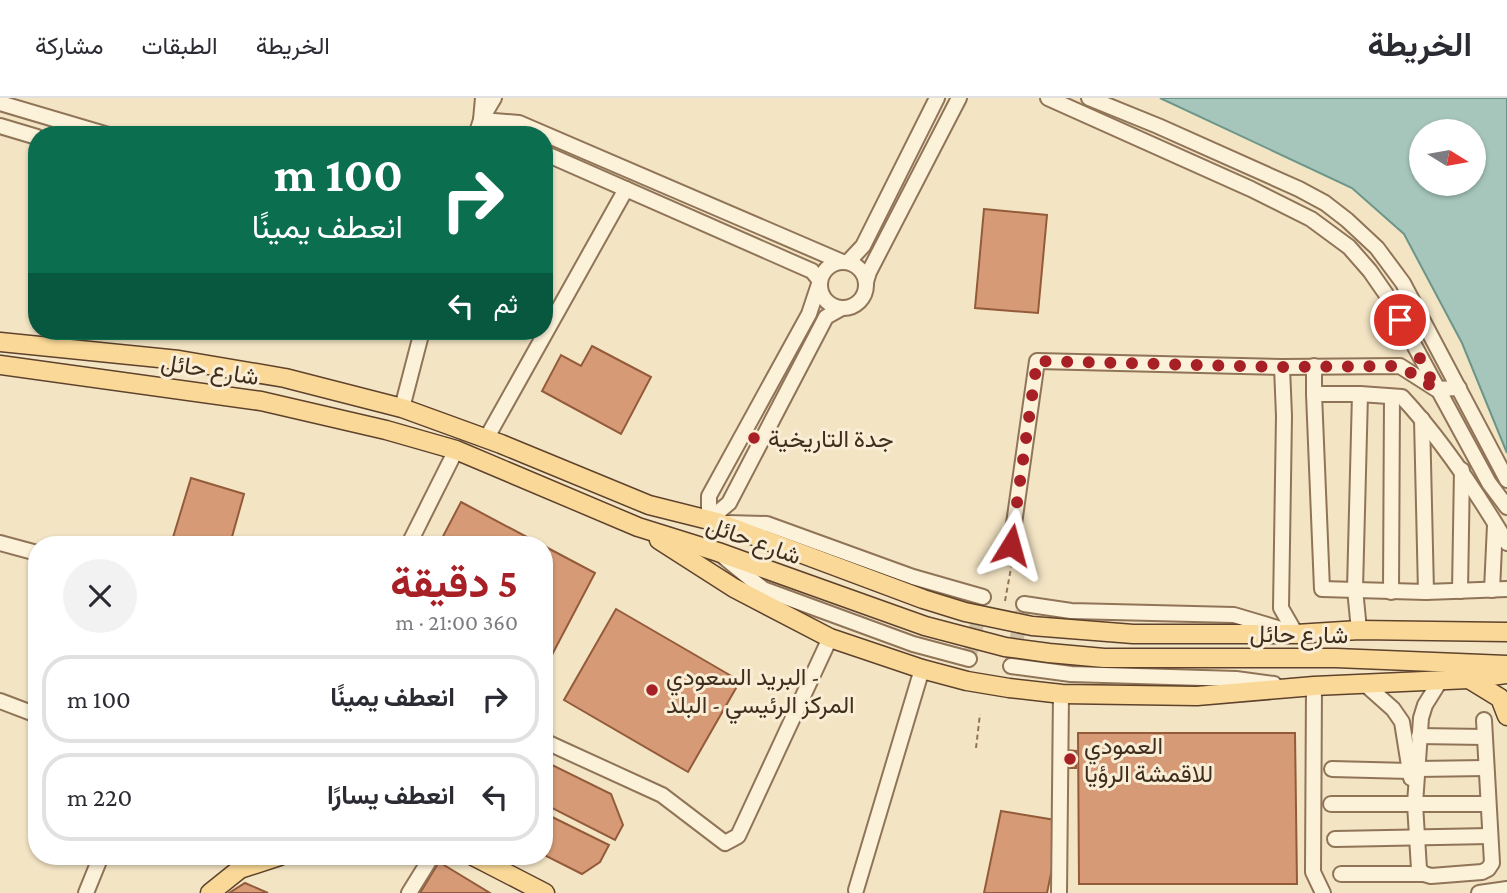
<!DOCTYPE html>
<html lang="ar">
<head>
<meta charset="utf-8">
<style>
  body { margin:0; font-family:"Crimson Pro",Vazirmatn,serif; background:#f2f2f3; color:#2b2b33; direction:rtl; height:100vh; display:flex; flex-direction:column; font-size:26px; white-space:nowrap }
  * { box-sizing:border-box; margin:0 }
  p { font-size:23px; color:#7c7c81 }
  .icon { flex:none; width:38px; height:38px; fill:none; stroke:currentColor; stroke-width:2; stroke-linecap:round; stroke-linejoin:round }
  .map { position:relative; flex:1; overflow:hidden; direction:ltr }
  .panel { position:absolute; left:28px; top:438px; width:525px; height:329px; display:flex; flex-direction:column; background:#fff; border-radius:28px; box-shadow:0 2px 5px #0004; direction:rtl }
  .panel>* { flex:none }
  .hud { position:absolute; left:28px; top:28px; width:525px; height:214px; border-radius:28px; box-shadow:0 2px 5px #0004; direction:rtl; background:#0b6e4f; color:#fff; overflow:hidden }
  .needle { width:46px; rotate:101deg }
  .fabs { position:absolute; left:1409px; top:21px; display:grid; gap:14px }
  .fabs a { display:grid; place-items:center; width:77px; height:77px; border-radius:50%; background:#fff; box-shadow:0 2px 5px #0004; font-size:35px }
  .pin { position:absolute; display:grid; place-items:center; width:60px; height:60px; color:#fff; margin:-30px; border:4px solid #fff; border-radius:50%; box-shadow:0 2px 7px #0007 }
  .me { position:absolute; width:77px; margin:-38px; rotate:8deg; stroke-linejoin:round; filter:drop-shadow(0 0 5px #0008) }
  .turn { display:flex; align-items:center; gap:24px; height:147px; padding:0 35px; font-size:32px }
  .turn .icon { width:91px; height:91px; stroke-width:2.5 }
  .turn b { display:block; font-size:49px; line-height:60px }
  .then { display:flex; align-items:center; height:66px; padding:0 35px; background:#0003; gap:14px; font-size:26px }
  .round { display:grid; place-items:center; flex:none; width:74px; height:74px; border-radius:37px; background:#f2f2f3 }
  .overview { display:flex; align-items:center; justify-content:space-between; height:119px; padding:0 35px }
  h1 { font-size:42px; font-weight:700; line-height:52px; color:#a72025 }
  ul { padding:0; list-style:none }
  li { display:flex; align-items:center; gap:21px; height:88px; margin:0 14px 10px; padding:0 21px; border:4px solid #e1e1e2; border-radius:28px }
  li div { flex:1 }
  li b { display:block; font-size:26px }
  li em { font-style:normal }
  header { display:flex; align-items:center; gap:42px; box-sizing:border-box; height:98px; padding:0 35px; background:#fff; border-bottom:2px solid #e1e1e2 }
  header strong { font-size:33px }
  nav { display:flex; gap:38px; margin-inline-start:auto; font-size:24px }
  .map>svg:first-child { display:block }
  .water { fill:#a6c6bc; stroke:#6c968a; stroke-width:2; fill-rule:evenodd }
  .building { fill:#d69b76; stroke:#935b3a; stroke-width:2 }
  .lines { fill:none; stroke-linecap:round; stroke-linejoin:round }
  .minor-tunnel { stroke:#cfbfa3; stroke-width:14; stroke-dasharray:14 7; stroke-linecap:butt }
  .minor-casing { stroke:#907458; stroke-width:18 }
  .major-casing { stroke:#5e422c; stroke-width:21 }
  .path { stroke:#907458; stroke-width:2; stroke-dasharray:5 3.5; stroke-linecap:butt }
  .minor { stroke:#fcf1d9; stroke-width:14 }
  .major { stroke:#fad998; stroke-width:18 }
  .route { stroke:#a72025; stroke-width:12; stroke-dasharray:0 21.6 }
  .poi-dot { fill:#a72025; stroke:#f9eed5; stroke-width:2.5 }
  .labels { text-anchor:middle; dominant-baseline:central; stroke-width:6; stroke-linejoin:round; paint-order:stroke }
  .street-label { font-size:24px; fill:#3f2d1d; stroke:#f9eed5 }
  .poi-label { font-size:24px; fill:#3f2d1d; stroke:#f9eed5; text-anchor:start }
</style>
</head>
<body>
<header>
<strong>الخريطة</strong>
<nav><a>الخريطة</a><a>الطبقات</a><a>مشاركة</a></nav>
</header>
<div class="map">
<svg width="1507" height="795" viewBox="0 0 1507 795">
  <rect width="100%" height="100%" fill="#f3e4c4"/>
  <!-- water -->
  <path class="water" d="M1160,0H1507V355L1462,245L1404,136L1352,90ZM1421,33H1474V86H1421Z"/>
  <!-- building -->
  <g class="building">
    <polygon points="984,111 1047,117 1038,215 975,210"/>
    <polygon points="592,248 651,279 621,336 542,293 561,257 581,268"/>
    <polygon points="191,380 244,396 230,446 171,446"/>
    <polygon points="461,404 540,446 439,446"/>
    <polygon points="544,448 595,475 544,572"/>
    <polygon points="616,511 740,583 688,674 564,602"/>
    <polygon points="1078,635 1295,635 1297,786 1079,786"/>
    <polygon points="1065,652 1076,653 1076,670 1065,670"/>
    <polygon points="544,663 611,696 623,727 615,742 544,706"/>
    <polygon points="1001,713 1055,722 1059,737 1047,795 984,795"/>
    <polygon points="544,715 609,747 600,764 582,776 544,757"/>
    <polygon points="439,764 490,795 420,795"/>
    <polygon points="245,785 268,795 229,795"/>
  </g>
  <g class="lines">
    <!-- minor-tunnel -->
    <g class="minor-tunnel">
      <polyline points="969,561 983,499"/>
      <polyline points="1011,568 1024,506"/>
    </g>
    <defs>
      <g id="minor">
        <polyline points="483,0 481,22 505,37"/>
        <polyline points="1048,0 1251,91 1311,121 1349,149 1370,173 1388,199 1489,385 1507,409"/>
        <polyline points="1089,0 1158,28 1299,91 1325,105 1347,122 1377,150 1403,185 1507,382"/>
        <polyline points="0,5 108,37"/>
        <polyline points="481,22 519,25 840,163"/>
        <polyline points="0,28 37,39"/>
        <polyline points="476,37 481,22 494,0"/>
        <polyline points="544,55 812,173 820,183 809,216 709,398 709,422"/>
        <circle cx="843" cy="187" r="23"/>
        <polyline points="848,164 863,148 937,0"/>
        <polyline points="866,184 869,174 959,0"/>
        <polyline points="1314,268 1314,296"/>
        <polyline points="1282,269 1284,318 1281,510 1296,536"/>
        <polyline points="402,310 422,233"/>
        <polyline points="1422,321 1426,494"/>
        <polyline points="486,341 626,91"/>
        <polyline points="709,422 729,405 826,219 842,210"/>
        <polyline points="727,425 767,426 913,479 983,499"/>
        <polyline points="0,445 37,455"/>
        <path d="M1507,445C1476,393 1443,343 1402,299L1360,296H1314L1322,491L1426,494L1507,491"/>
        <polyline points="409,446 456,352"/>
        <polyline points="1011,447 1037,263 1282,269 1400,268 1436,291 1459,290"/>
        <polyline points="724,459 763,491 913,546 969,561"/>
        <polyline points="1492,492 1495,427"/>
        <polyline points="1460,493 1462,372"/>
        <polyline points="1391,494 1392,299"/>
        <polyline points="1024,506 1071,513 1234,517 1284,532"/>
        <polyline points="1359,532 1355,491 1360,296"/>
        <polyline points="1011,568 1071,576 1236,581 1274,586"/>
        <polyline points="1440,583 1425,607 1421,620 1415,706 1419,771 1424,776 1431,778 1482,774 1488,771 1492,765 1484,622"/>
        <polyline points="1366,587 1393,611 1402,624 1411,680"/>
        <polyline points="1314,588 1313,774 1323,795"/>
        <polyline points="0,603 37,617"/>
        <polyline points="1419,638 1484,639"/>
        <polyline points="544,643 662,697 725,745 738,738 830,540"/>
        <polyline points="1332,671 1410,673"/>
        <polyline points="1417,671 1485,670"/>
        <polyline points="1331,706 1488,706"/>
        <polyline points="1335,741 1490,738"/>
        <polyline points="1341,776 1424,776"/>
        <polyline points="856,792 922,571"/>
        <polyline points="86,795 101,758"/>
        <polyline points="409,795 432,758"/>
        <polyline points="1059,795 1061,595"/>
        <polyline points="1479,795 1507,791"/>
      </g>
      <g id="major">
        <polyline points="0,244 179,262 285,280 402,310 501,346 649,407 717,424 923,501 965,514 1032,528 1133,536 1296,536 1359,532 1507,534"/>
        <polyline points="0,267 261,303 386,332 456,352 638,429 718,454 925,528 1005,549 1049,555 1104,560 1336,560 1507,567"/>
        <polyline points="659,442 734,490 830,540 922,571 967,583 1009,590 1062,596 1197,598 1314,588 1469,581 1506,576"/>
        <polyline points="1469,581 1500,600 1507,618"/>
        <polyline points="473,758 545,795"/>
        <polyline points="210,795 240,771 280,758"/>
      </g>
    </defs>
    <!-- minor casing -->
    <use href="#minor" class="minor-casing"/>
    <!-- major casing -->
    <use href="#major" class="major-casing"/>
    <!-- path -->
    <g class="path">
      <polyline points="1005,503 1013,459"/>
      <polyline points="976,650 980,616"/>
    </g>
    <!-- minor -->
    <use href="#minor" class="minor"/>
    <!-- major -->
    <use href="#major" class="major"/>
  </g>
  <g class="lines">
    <!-- route -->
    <polyline class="route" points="1011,447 1037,263 1282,269 1400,268 1436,291 1400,222"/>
  </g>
  <!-- markers -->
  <g class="poi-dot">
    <circle cx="754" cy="340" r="7"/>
    <circle cx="652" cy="592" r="7"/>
    <circle cx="1070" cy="661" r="7"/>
  </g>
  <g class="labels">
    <!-- street labels -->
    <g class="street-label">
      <text transform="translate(210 271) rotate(9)">شارع حائل</text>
      <text transform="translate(754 442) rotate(20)">شارع حائل</text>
      <text transform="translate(1299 536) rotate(1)">شارع حائل</text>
    </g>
    <!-- poi labels -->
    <g class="poi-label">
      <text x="768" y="340">جدة التاريخية</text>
      <text x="666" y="578">البريد السعودي -<tspan x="666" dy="28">المركز الرئيسي - البلد</tspan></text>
      <text x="1084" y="647">العمودي<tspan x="1084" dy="28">للاقمشة الرؤيا</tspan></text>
    </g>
  </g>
</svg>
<div class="fabs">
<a><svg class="needle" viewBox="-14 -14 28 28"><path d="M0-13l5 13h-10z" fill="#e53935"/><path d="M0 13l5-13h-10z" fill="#7c7c81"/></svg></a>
</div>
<div class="pin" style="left:1400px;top:222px;background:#d93025"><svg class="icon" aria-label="arrive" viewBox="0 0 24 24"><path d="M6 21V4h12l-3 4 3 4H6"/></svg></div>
<svg class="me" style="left:1011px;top:447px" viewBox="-20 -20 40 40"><path d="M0-17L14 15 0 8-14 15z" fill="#a72025" stroke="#fff" stroke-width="4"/></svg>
<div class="hud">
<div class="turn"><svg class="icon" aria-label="right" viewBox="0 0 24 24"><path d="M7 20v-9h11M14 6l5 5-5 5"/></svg><div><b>100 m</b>انعطف يمينًا</div></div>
<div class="then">ثم<svg class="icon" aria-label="left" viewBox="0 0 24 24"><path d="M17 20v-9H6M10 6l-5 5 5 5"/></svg></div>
</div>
<section class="panel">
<div class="overview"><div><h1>5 دقيقة</h1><p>360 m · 21:00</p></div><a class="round"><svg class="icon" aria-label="close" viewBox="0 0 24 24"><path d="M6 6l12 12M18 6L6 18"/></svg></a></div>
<ul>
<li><svg class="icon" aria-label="right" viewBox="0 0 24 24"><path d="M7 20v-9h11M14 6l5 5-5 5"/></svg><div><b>انعطف يمينًا</b></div><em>100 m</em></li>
<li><svg class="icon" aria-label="left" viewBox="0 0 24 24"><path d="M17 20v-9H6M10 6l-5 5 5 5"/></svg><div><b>انعطف يسارًا</b></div><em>220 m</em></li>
</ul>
</section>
</div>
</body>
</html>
